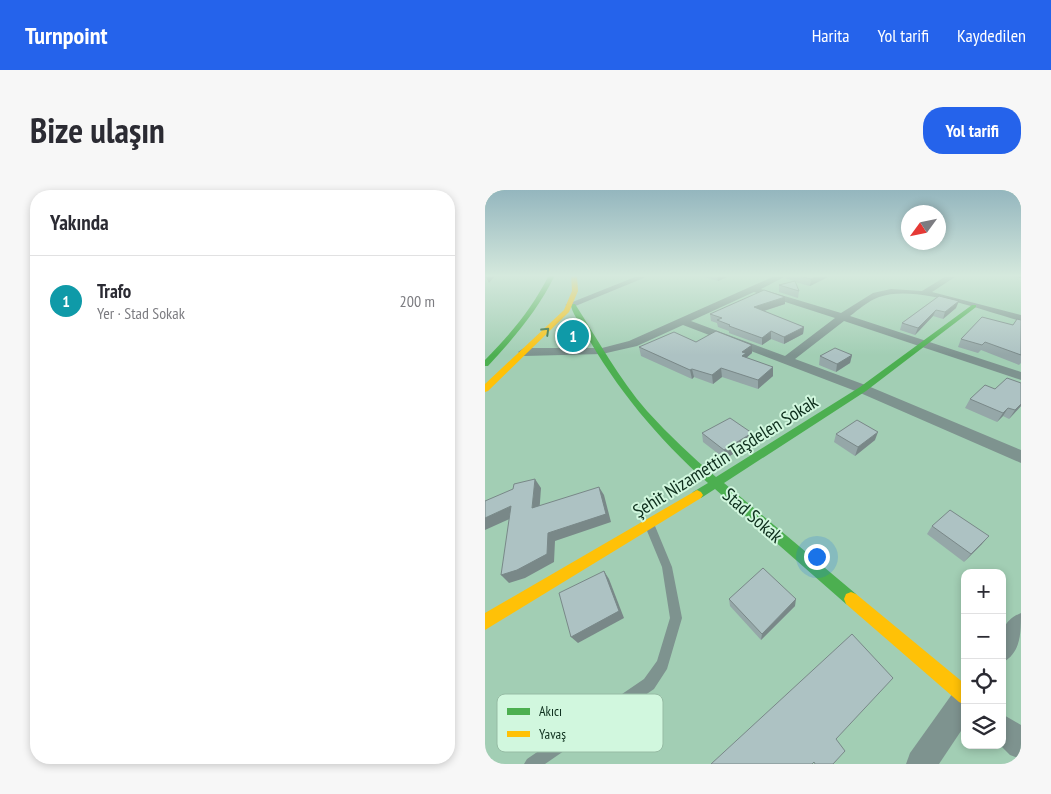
<!DOCTYPE html>
<html lang="tr">
<meta charset="utf-8">
<style>
body{margin:0;font-family:"PT Sans Narrow",sans-serif;background:#f7f7f7;color:#2b2b33}
.controls{position:absolute;right:15px;bottom:15px;display:grid;overflow:hidden;border-radius:10px;box-shadow:0 2px 8px #0003}
.controls button{width:45px;height:45px;display:grid;place-items:center;padding:0;border:0;border-bottom:1px solid #e1e1e2;background:#fff;color:#2b2b33;font:25px sans-serif}
.compass{position:absolute;left:416px;top:15px;width:45px;height:45px;border-radius:50%;background:#fff;box-shadow:0 2px 8px #0003;rotate:237deg}
.you{position:absolute;left:331px;top:366px;width:18px;height:18px;margin:-12px;border:4px solid #fff;border-radius:50%;background:#1a73e8;box-shadow:0 0 0 8px #1a73e833}
.badge{display:grid;place-items:center;width:32px;height:32px;border-radius:50%;background:#2563eb;color:#fff;font-size:16px;font-weight:700}
.pin{position:absolute;translate:-50% -50%;border:2px solid #fff;box-shadow:0 1px 5px #0006}
.list{margin:0;padding:0;list-style:none}
h2{display:flex;justify-content:space-between;align-items:center;height:65px;margin:0;padding:0 20px;font-size:21px}
h2 small{font-size:16px;font-weight:400;color:#7c7c81}
.list li{display:grid;grid-template-columns:32px 1fr auto;gap:15px;align-items:center;box-sizing:border-box;height:90px;padding:0 20px;border-top:1px solid #e1e1e2}
.list b{display:block;font-size:19px;white-space:nowrap}
.list p{margin:0;font-size:16px;white-space:nowrap;color:#7c7c81}
.list em{font-size:16px;font-style:normal;color:#7c7c81}
.icon{flex:none;width:28px;height:28px;fill:none;stroke:currentColor;stroke-width:2;stroke-linecap:round;stroke-linejoin:round}
.map{position:relative;flex:none;width:536px;height:574px;overflow:hidden;border-radius:20px}
header{display:flex;align-items:center;gap:30px;box-sizing:border-box;height:70px;padding:0 25px;background:#2563eb;color:#fff}
header strong{font-size:24px}
nav{display:flex;gap:28px;margin-inline-start:auto;font-size:18px}
.intro{display:flex;align-items:center;justify-content:space-between;box-sizing:border-box;height:120px;padding:0 30px}
h1{margin:0;font-size:35px}
.button{padding:12px 22px;border-radius:20px;background:#2563eb;color:#fff;font-size:18px;font-weight:700}
main{display:flex;gap:30px;padding:0 30px}
aside{flex:1;background:#fff;border-radius:20px;box-shadow:0 2px 8px #0003}
.map>svg:first-child{display:block}
</style>
<header>
<strong>Turnpoint</strong>
<nav><a>Harita</a><a>Yol tarifi</a><a>Kaydedilen</a></nav>
</header>
<div class="intro"><h1>Bize ulaşın</h1><a class="button">Yol tarifi</a></div>
<main>
<aside>
<h2>Yakında<small></small></h2>
<ul class="list">
<li><span class="badge" style="background:#0f9aa8">1</span><div><b>Trafo</b><p>Yer · Stad Sokak</p></div><em>200 m</em></li>
</ul>
</aside>
<div class="map">
<svg width="536" height="574" viewBox="0 0 536 574">
<rect width="100%" height="100%" fill="#a2ceb4"/>
<g fill="none" stroke-linecap="round" stroke-linejoin="round">
<path fill="#7e938f" fill-rule="evenodd" d="M165 332 168 333 170 336 187 377 197 428 182 479 169 499 60 574H39L42 569 159 489 172 471 185 428 177 377 160 336 162 333Z"/>
<g fill="#7e938f" fill-rule="evenodd">
<path d="M155 85H166L88 117 80 115Z"/>
<path d="M292 85H303L276 99 356 123 388 103 406 99 437 101 463 85H473L447 102 536 125V131C498 121 432 94 394 107 383 111 373 120 365 126L536 182V190L359 131 310 169 383 196 536 260V273L373 202 198 135 152 156 117 164 39 166 33 162 39 158H117L144 151ZM269 102 350 128 300 166 206 131Z"/>
<path d="M528 85H536V88L529 87Z"/>
<path d="M536 423C536 443 536 463 517 473 517 451 512 433 536 423Z"/>
<path d="M480 496V535L454 574H421L425 563 470 500Z"/>
<path d="M517 524 536 535V569L525 565 515 555H517Z"/>
</g>
<g fill="#4caf50" fill-rule="evenodd">
<path d="M64 85H70C53 120 29 148 3 176H0V170C26 144 48 117 64 85Z"/>
<path d="M86 114H90C113 150 134 189 162 221 184 245 207 267 231 287L375 197 487 115H491V117L381 201 239 293 371 404 373 409 371 414 366 416 361 414 230 299 216 308H208L206 305 208 302 223 293C173 249 131 198 99 141 95 133 86 122 86 114Z"/>
</g>
<g fill="#ffc107" fill-rule="evenodd">
<path d="M86 85H92L93 101 84 122 3 201 0 202V194L79 120 87 101Z"/>
<path d="M212 300 216 302 218 305 216 308 0 440V423Z"/>
<path d="M366 402 371 404 480 494V515L474 512 361 414 359 409 361 404Z"/>
</g>
</g>
<g fill="#95a7a8">
<path d="M212 85H247L233 91Z"/>
<path d="M301 85H345V86L325 96 310 92 314 101 313 108 294 102V95L309 91 300 88Z"/>
<path d="M454 106 471 118 458 129 448 126 430 145 415 140 417 133Z"/>
<path d="M300 107V114L279 121 319 137 318 144 299 154 286 149 277 155 244 143V141L233 137 232 133 226 131 225 124Z"/>
<path d="M536 130V173L534 175 496 160 493 163 473 157 476 149 528 135Z"/>
<path d="M211 152 267 155V163L261 168 288 177V186L273 199 237 187 228 194 209 187 207 189 156 166 154 157Z"/>
<path d="M367 165 365 173 351 182 334 175 335 166Z"/>
<path d="M485 209 536 216 524 229 518 226 512 232 480 218Z"/>
<path d="M217 243 267 252 240 269 218 252Z"/>
<path d="M351 244 390 250 370 266 349 252Z"/>
<path d="M447 336 497 354 479 372 442 344Z"/>
<path d="M244 409 310 416 276 450 245 416Z"/>
</g>
<g fill="#798888">
<path d="M0 85H11L4 93Z"/>
<path d="M232 85H247L233 91Z"/>
<path d="M335 85H345V86L325 96 326 89Z"/>
<path d="M300 107V114L269 124V117Z"/>
<path d="M474 111 471 118 458 129 460 122Z"/>
<path d="M451 120 448 126 430 145 433 138Z"/>
<path d="M319 137 318 144 299 154V147Z"/>
<path d="M286 141V149L277 155V148Z"/>
<path d="M267 155V163L261 168 257 175V162Z"/>
<path d="M367 165 365 173 351 182 352 174Z"/>
<path d="M288 177V186L273 199V190Z"/>
<path d="M236 178 237 187 228 194 227 185Z"/>
<path d="M207 179 209 187 207 189 205 180Z"/>
<path d="M536 214V216L524 229 530 220Z"/>
<path d="M523 218 518 226 512 232 518 223Z"/>
<path d="M393 242 390 250 370 266 373 257Z"/>
<path d="M267 243V252L240 269 239 260Z"/>
<path d="M50 289 56 298 54 326 47 318Z"/>
<path d="M114 297 119 305 126 332 70 351 69 372 40 388 24 393 16 385Z"/>
<path d="M26 316 33 325 0 340V328Z"/>
<path d="M504 346 497 354 479 372 486 364Z"/>
<path d="M119 381 124 389 139 428 93 453 86 447Z"/>
<path d="M311 409 310 416 276 450 277 444Z"/>
</g>
<g fill="#adc2c3" stroke="#798888">
<path d="M311 85H335L326 89Z"/>
<path d="M310 91 314 101 294 95Z"/>
<path d="M279 100 300 107 269 117 319 137 299 147 286 141 277 148 244 136 245 135 232 130 237 128 225 124Z"/>
<path d="M454 106 474 111 460 122 451 120 433 138 417 133Z"/>
<path d="M497 127 528 135 532 129 536 130V165L500 152 497 155 476 149Z"/>
<path d="M231 141 267 155 257 162 261 163 257 166 288 177 273 190 236 178 227 185 207 179 205 180 154 157 189 142 211 152Z"/>
<path d="M350 158 367 165 352 174 335 166Z"/>
<path d="M522 188 536 193V214L530 220 523 218 518 223 485 209 500 195 510 199Z"/>
<path d="M245 228 267 243 239 260 217 243Z"/>
<path d="M372 230 393 242 373 257 351 244Z"/>
<path d="M50 289 47 318 114 297 121 324 63 343 62 364 32 380 16 385 26 316 0 328V311L28 299 29 294Z"/>
<path d="M465 320 504 346 486 364 447 336Z"/>
<path d="M278 378 311 409 277 444 244 409Z"/>
<path d="M119 381 134 421 86 447 74 403Z"/>
<path d="M367 444 408 488 351 549 360 561 348 574H330L329 572 327 574H226Z"/>
</g>
<defs><path id="oneway-chevron" d="M-2-3.5L2.5 0L-2 3.5" fill="none" stroke-width="1.6" stroke-linecap="round" stroke-linejoin="round" transform="scale(1.25)"/></defs>
<use stroke="#266231" href="#oneway-chevron" transform="translate(61 141) rotate(-44)"/>
<linearGradient id="sky" x2="0" y2="1"><stop stop-color="#94b6be"/><stop offset="0.52" stop-color="#d5e9dd"/><stop offset="1" stop-color="#d5e9dd" stop-opacity="0"/></linearGradient>
<rect width="536" height="165" fill="url(#sky)"/>
<g text-anchor="middle" stroke-width="4" stroke-linejoin="round" paint-order="stroke">
<g font-size="19" fill="#0d2e1c" stroke="#d1f7de">
<text transform="translate(240 266) rotate(-32)" y="7">Şehit Nizamettin Taşdelen Sokak</text>
<text transform="translate(268 325) rotate(41)" y="7">Stad Sokak</text>
</g>
</g>
<rect x="12" y="504" width="166" height="58" rx="8" fill="#d1f7de" stroke="#96bba4" stroke-width="1"/>
<rect x="22" y="518" width="23" height="7" fill="#4caf50"/>
<rect x="22" y="541" width="23" height="6" fill="#ffc107"/>
<g font-size="14" fill="#0d2e1c">
<text x="54" y="526">Akıcı</text>
<text x="54" y="549">Yavaş</text>
</g>
</svg>
<div class="controls">
<button>+</button>
<button>−</button>
<button><svg class="icon" aria-label="locate" viewBox="0 0 24 24"><circle cx="12" cy="12" r="6"/><path d="M12 2v4M12 18v4M2 12h4M18 12h4"/></svg></button>
<button><svg class="icon" aria-label="layers" viewBox="0 0 24 24"><path d="M12 4l9 5-9 5-9-5zM3 14l9 5 9-5"/></svg></button>
</div>
<svg class="compass" viewBox="-18 -18 36 36"><path d="M0-13l5 13h-10z" fill="#e53935"/><path d="M0 13l5-13h-10z" fill="#7c7c81"/></svg>
<div class="you"></div>
<div class="pin badge" style="left:88px;top:146px;background:#0f9aa8">1</div>
</div>
</main>
